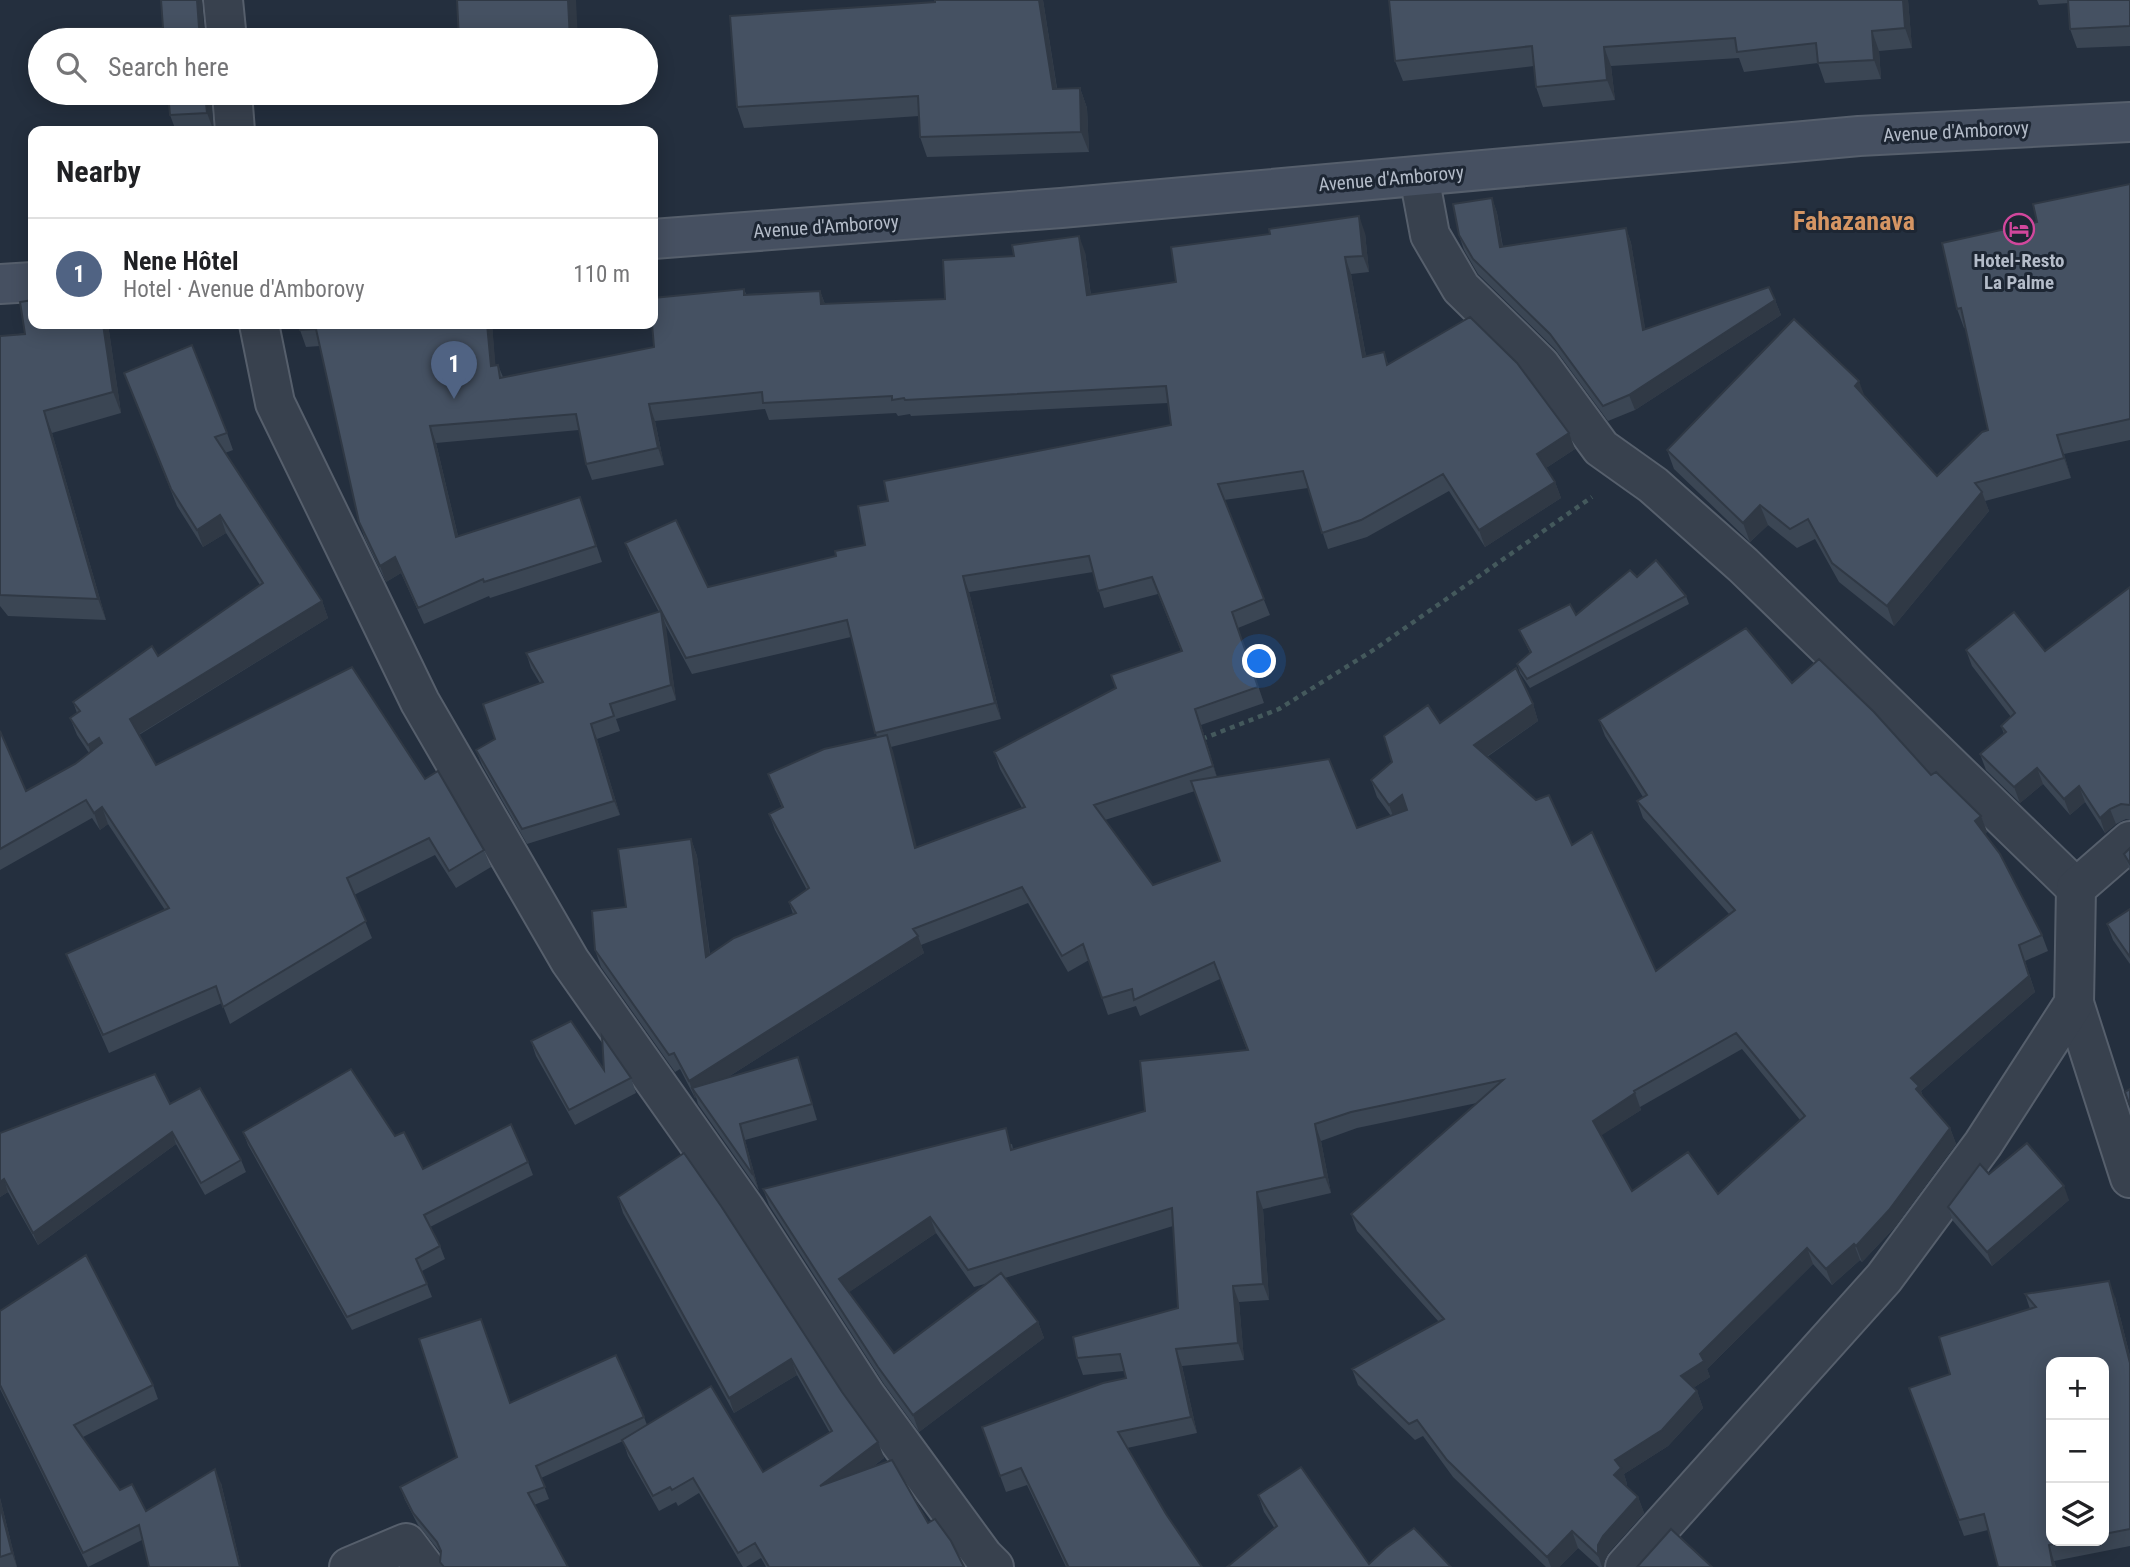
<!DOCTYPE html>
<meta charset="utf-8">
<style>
body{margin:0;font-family:"Roboto Condensed",sans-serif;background:#f2f2f2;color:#202124}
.controls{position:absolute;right:21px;bottom:21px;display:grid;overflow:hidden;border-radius:14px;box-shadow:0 4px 18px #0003}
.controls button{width:63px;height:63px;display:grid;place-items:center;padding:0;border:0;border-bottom:2px solid #e0e0e0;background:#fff;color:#202124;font:35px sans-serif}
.you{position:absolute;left:1260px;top:662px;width:24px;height:24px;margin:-18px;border:5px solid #fff;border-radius:50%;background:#1a73e8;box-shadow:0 0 0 10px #1a73e833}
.badge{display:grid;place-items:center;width:46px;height:46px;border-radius:50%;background:#506383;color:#fff;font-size:23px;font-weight:700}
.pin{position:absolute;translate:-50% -58px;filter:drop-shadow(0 2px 4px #0008)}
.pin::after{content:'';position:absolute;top:37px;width:24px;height:21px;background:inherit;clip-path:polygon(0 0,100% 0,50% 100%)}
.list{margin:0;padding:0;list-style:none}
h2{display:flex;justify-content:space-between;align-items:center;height:91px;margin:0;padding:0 28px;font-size:30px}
h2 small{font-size:23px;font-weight:400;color:#757577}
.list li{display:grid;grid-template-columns:46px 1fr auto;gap:21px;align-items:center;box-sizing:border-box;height:112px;padding:0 28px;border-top:2px solid #e0e0e0}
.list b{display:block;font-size:26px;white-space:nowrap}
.list p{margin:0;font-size:23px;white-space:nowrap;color:#757577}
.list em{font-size:23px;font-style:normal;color:#757577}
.icon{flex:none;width:38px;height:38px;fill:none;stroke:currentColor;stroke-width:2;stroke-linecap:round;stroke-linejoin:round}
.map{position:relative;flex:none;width:2130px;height:1567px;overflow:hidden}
.search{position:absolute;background:#fff;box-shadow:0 4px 18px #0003;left:28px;top:28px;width:630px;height:77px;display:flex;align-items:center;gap:18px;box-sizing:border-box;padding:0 24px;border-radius:38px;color:#757577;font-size:26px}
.panel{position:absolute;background:#fff;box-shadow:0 4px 18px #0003;left:28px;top:126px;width:630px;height:203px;border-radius:14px}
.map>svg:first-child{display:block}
</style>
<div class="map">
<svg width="2130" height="1567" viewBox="0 0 2130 1567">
<rect width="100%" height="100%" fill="#242f3e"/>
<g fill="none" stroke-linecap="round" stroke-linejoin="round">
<g stroke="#565f6c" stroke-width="42">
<g id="street">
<path d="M223 0 227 40"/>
<path d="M232 93 235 131"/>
<path d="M1419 176 1430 235 1461 288 1540 365 1601 448 1653 485 1743 565 2076 888"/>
<path d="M259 324 275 403 346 549 420 702 570 961 745 1209 866 1396 983 1556 994 1567"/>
<path d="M2074 1003 2130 1178"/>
<path d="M349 1567 406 1543 424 1567"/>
<path d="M1625 1567 1884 1278 1983 1144 2074 1003 2076 888 2130 841"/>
</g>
</g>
<g stroke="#565f6c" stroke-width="42">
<g id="secondary">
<path d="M653 239 1061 208 1859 136 2130 122"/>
<path d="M0 284 33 282"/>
</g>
</g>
<path stroke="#44595c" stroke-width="4.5" stroke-dasharray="5 5" stroke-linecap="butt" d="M1202 739 1279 709 1375 649 1592 497"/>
<use href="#street" stroke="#38414e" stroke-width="38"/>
<use href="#secondary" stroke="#465061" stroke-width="38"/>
</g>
<g fill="#3b4654" fill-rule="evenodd">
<path d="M935 0H1043L1057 88H1080L1087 108 1089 152 927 157 920 137 919 116 744 128 737 107 935 2Z"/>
<path d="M1908 0 1912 48 1879 51 1881 79 1825 83 1818 63 1744 72 1739 58 1611 66 1615 100 1543 107 1536 87 1534 66 1403 81 1395 61Z"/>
<path d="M2037 0H2130V46L2077 48 2070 29 2069 3 2039 5Z"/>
<path d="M119 93H211L213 129 176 131 170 115 168 94Z"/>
<path d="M466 93H581V99L470 104Z"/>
<path d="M2130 184V440L2064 454 2071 478 1985 501 1989 511 1894 626 1839 582 1815 539 1797 548 1768 525 1750 542 1674 469 1667 450 1865 396 1937 476 1988 430 1966 328H1964L1957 309 2037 222Z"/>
<path d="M1492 198 1497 213 1503 247 1626 228 1631 243 1645 329 1775 300 1781 315 1635 410 1608 421 1555 349 1478 274 1464 250 1459 235Z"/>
<path d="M1365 233 1369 272 1351 274 1366 356 1384 352 1388 364 1575 449 1546 468 1555 482 1561 498 1485 547 1449 491 1367 537 1328 549 1308 488 1224 500 1270 615 1238 628 1264 703 1201 725 1217 777 1357 828 1391 816 1377 797 1371 780 1440 723 1533 704 1538 721 1487 757 1572 845 1656 971 1729 914 1643 818 1637 801 1643 797 1605 736 1599 720 1792 683 1931 775 1981 816 1987 832 1985 834 2042 935 2048 951 2025 961 2035 992 1921 1091 1924 1099 1950 1128 1956 1144 1895 1227 1862 1262 1860 1260 1832 1285 1813 1264 1707 1369 1710 1377 1693 1388 1697 1391 1703 1408 1668 1446 1624 1474 1627 1484 1626 1486 1638 1497 1644 1513 1609 1552 1604 1562V1567H1599L1578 1548 1559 1567H1546L1453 1477 1423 1436 1415 1440 1358 1385 1352 1369 1439 1322 1357 1231 1351 1214 1477 1103 1357 1128 1321 1141 1331 1193 1263 1209 1269 1300 1239 1302 1244 1360 1182 1366 1197 1433 1127 1448 1166 1514 1066 1567 1027 1485 1006 1492 982 1427 1126 1378 1124 1371 1083 1375 1077 1358 1178 1308 1173 1226 1005 1278 1038 1322 1044 1338 919 1432 884 1384 769 1205 763 1189 1012 1144 1013 1149 1145 1111 1247 1050 1220 979 1140 1016 1136 1006 1108 1015 1089 960 1068 972 1028 903 921 945 924 953 725 1079 798 1057 803 1073 817 1120 745 1140 759 1191 698 1104 696 1097 695 1098 680 1069 675 1072 601 967 595 950 626 907 691 839 697 856 710 954 793 914 789 902 807 890 775 830 769 814 782 808 768 774 877 737 851 637 692 674 665 624 676 700 616 719 620 731 597 739 620 815 527 844 482 765 476 750 495 739 540 683 531 668 526 653 659 612 631 559 625 543 708 587 836 556 865 545 888 501 1171 425 1168 403 911 416 910 414 898 416 896 413 769 420 765 409 655 421 664 465 592 480 586 464 579 430 436 443 458 536 586 514 602 562 490 598 489 596 424 624 401 573 386 582 365 539 359 522 320 346 306 347 300 330 299 324H492L495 365H498L503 377 654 347 744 289 746 294 820 291 825 304 945 299 1085 252 1091 295 1176 282ZM1093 572 1104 608 1158 594 1181 651 1116 688 994 752 1000 769 1022 808 916 847 891 747 1001 719 969 592ZM1195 791 1220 861 1153 885 1105 820ZM1742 1049 1800 1120 1718 1194 1632 1191 1601 1135 1641 1110 1640 1107ZM936 1233 974 1287 988 1283 894 1353 849 1292Z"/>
<path d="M108 324 121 413 52 433 106 620 8 616 0 606V336Z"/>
<path d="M124 373 227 433 233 450 225 453 322 601 328 618 139 735 156 765 425 779 484 850 491 867 456 888 435 855 354 895 372 938 230 1024 222 1003 109 1053 73 971 66 954 165 910 108 824 100 830 92 818 0 870V731L26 791 75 764 89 753 77 735 70 718 77 713 73 702 158 656 260 585 226 533 203 547 177 506Z"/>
<path d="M1637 577 1686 596 1689 604 1530 688 1520 673 1517 664 1530 653 1519 630 1576 615Z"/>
<path d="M2130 587V820L2126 819 2116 824 2105 833 2085 802 2070 815 2043 784 2020 803 1986 770 1980 754 2004 734 2001 726 2011 717 1972 666 1966 650 2045 651Z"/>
<path d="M2130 848V871L2124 854Z"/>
<path d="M2130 909V964L2113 940 2107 924Z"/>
<path d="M531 1041 604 1070 631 1078 636 1093 575 1125 536 1056Z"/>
<path d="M170 1104 241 1160 246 1172 205 1195 176 1144 38 1245 8 1192 0 1197V1133Z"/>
<path d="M243 1132 395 1136 423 1169 528 1162 533 1175 430 1227 440 1246 445 1259 422 1271 432 1297 352 1330 248 1145Z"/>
<path d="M1989 1174 2069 1200 1992 1266 1953 1221 1948 1207Z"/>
<path d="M618 1197 842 1392 878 1442 884 1458 871 1468 928 1523 964 1567H766L761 1558 746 1567H743L699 1493 678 1506 676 1502 659 1511 628 1456 623 1441 541 1478 549 1499 534 1505 568 1567H442L440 1562 441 1553 418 1525 405 1500 400 1487 457 1457 510 1403 644 1417 647 1425 763 1472 830 1433 797 1375 734 1413 623 1213Z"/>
<path d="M2025 1294 2115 1297 2130 1356V1546L2054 1561 2056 1567H1998L1988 1530 1964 1536 1909 1388 1950 1374 2030 1309ZM2104 1362V1541H2051Z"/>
<path d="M0 1311 153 1385 158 1399 83 1437 120 1490 146 1511 221 1483 241 1567H149L142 1540 88 1567 0 1389Z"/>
<path d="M1258 1495 1369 1564 1227 1567 1275 1529 1264 1512Z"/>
<path d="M0 1498 17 1567H0Z"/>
</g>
<g fill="#303945">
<path d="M197 0H202L205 40 199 27Z"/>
<path d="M568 0H576L578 40H570Z"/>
<path d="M1039 0H1043L1060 109 1053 89Z"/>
<path d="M1903 0H1908L1912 48 1905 28Z"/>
<path d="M1872 31 1879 51 1881 79 1874 60Z"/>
<path d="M1604 47 1611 66 1615 100 1607 80Z"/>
<path d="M1080 88 1087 108 1089 152 1081 132Z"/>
<path d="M205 93H211L213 129 207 113Z"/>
<path d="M1492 198 1497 213 1505 263 1500 247Z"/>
<path d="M1359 216 1365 233 1369 272 1363 256Z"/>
<path d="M1626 228 1631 243 1648 345 1643 330Z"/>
<path d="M1079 236 1085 252 1093 312 1087 295Z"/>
<path d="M1345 257 1351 274 1369 373 1363 357Z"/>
<path d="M820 291 826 307 821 304Z"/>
<path d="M1775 300 1781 315 1635 410 1629 395Z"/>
<path d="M103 324H108L121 413 113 392Z"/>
<path d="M487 324H492L497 382 491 366Z"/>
<path d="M1859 381 1866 400 1855 386Z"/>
<path d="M649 404 655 421 664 465 658 448Z"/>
<path d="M44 411 52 433 106 620 98 599Z"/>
<path d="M430 426 436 443 462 553 456 537Z"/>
<path d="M1569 433 1575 449 1543 470 1537 454Z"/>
<path d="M2057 435 2064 454 2071 478 2064 458Z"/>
<path d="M1555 482 1561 498 1485 547 1479 530Z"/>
<path d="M1982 492 1989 511 1894 626 1887 606Z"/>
<path d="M1760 505 1768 525 1750 542 1743 523Z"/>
<path d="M220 515 226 533 203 547 197 530Z"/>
<path d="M395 557 401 573 386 582 380 566Z"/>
<path d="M963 576 969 592 1001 719 995 703Z"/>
<path d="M322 601 328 618 136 736 130 719Z"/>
<path d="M661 611 666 626 676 700 671 685Z"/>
<path d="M1533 704 1538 721 1480 761 1474 745Z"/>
<path d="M1195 709 1201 725 1219 783 1213 766Z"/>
<path d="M591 724 597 739 620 815 614 801Z"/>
<path d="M887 735 893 751 921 864 915 848Z"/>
<path d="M99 738 105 756 94 762 88 745Z"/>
<path d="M2037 768 2043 784 2020 803 2014 787Z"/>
<path d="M2079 786 2085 802 2070 815 2064 799Z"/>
<path d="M1402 795 1408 812 1395 821 1389 805Z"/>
<path d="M102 807 108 824 100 830 94 813Z"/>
<path d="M2110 809 2116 824 2105 833 2100 818Z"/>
<path d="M1981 816 1987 832 1981 838 1975 821Z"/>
<path d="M691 839 697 856 712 973 706 957Z"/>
<path d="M918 936 924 953 698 1096 692 1088 696 1097 695 1098 689 1081Z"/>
<path d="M2019 945 2035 992 1921 1091 1925 1102 1922 1106 1911 1078Z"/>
<path d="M1635 1093 1641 1110 1599 1137 1593 1121Z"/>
<path d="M740 1124 745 1140 759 1191 753 1175Z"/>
<path d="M1315 1124 1321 1141 1331 1193 1325 1177Z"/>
<path d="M1950 1128 1956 1144 1895 1227 1862 1262 1856 1246Z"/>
<path d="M172 1132 176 1144 38 1245 33 1233Z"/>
<path d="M4 1179 8 1192 0 1197V1182Z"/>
<path d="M2064 1186 2069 1200 1992 1266 1987 1252Z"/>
<path d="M1257 1192 1263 1209 1269 1300 1263 1284Z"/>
<path d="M930 1217 936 1233 845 1295 839 1279Z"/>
<path d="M1854 1244 1860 1260 1832 1285 1826 1269Z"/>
<path d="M1807 1248 1813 1264 1707 1369 1710 1377 1687 1392 1681 1376 1700 1354Z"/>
<path d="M2109 1281 2115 1297 2130 1356V1363Z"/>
<path d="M1233 1286 1239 1302 1244 1360 1238 1343Z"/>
<path d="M1038 1322 1044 1338 919 1432 913 1415Z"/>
<path d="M1176 1349 1182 1366 1197 1433 1191 1417Z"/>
<path d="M791 1359 797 1375 734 1413 729 1398Z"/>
<path d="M1697 1391 1703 1408 1668 1446 1624 1474 1627 1484 1620 1491 1614 1475 1615 1460Z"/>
<path d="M878 1442 884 1458 826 1501 820 1486Z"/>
<path d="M215 1469 221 1483 241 1567H240Z"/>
<path d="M1638 1497 1644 1513 1609 1552 1604 1562V1567H1602L1598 1555V1545L1603 1536Z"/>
<path d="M0 1498 17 1567 12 1553 0 1505Z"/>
<path d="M1572 1531 1578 1548 1559 1567H1551L1547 1557Z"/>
<path d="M2049 1545 2054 1561 2056 1567H2053Z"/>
</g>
<g fill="#455162" stroke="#303945" stroke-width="2" fill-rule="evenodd">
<path d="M161 0H197L199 27 203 36 208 40H63V28H163Z"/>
<path d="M457 0H568L570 40H459Z"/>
<path d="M935 0H1039L1053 89 1080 88 1081 132 920 137 918 96 737 107 730 16 935 2Z"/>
<path d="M1389 0H1903L1905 28 1872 31 1874 60 1818 63 1816 43 1737 52 1735 38 1604 47 1607 80 1536 87 1532 46 1395 61Z"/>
<path d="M2068 0H2130V26L2070 29Z"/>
<path d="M168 93H205L207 113 170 115Z"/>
<path d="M2130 184V419L2057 435 2064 458 1975 483 1982 492 1887 606 1832 563 1808 519 1790 529 1760 505 1743 523 1667 450 1794 319 1859 381 1855 386 1937 476 1982 432 1988 430 1961 308 1957 309 1942 243 2037 222 2033 204Z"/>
<path d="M1492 198 1500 247 1626 228 1643 330 1769 287 1775 300 1629 395 1603 406 1550 334 1473 259 1459 235 1453 204Z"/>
<path d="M1359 216 1363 256 1345 257 1363 357 1384 352 1387 365 1470 317 1517 363 1569 433 1537 454 1555 482 1479 530 1443 474 1361 520 1322 533 1303 471 1218 484 1264 599 1232 612 1258 687 1195 709 1213 766 1094 805 1153 885 1220 861 1191 781 1329 759 1357 828 1407 810 1402 795 1389 805 1371 780 1392 762 1384 736 1428 705 1440 723 1516 668 1533 704 1474 745 1536 800 1549 795 1572 845 1592 832 1656 971 1735 910 1637 801 1647 795 1599 720 1746 628 1792 683 1819 659 1874 712 1931 775 1936 772 1981 816 1975 821 2000 854 2042 935 2019 945 2029 976 1911 1078 1919 1086 1916 1089 1950 1128 1889 1210 1856 1246 1854 1244 1826 1269 1807 1248 1700 1354 1704 1361 1681 1376 1697 1391 1662 1430 1615 1460 1621 1468 1614 1475 1638 1497 1603 1536 1598 1545V1555L1572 1531 1547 1557 1447 1460 1417 1420 1409 1424 1352 1369 1444 1319 1351 1214 1503 1080 1351 1112 1315 1124 1325 1177 1257 1192 1263 1284 1233 1286 1238 1343 1176 1349 1191 1417 1118 1432 1166 1514 1202 1567H1067L1068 1566 1021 1468 1000 1476 982 1427 1103 1383 1126 1378 1120 1354 1077 1358 1073 1337 1178 1308 1172 1208 968 1270 930 1217 839 1279 894 1353 1001 1273 1038 1322 913 1415 878 1367 763 1189 1006 1128 1011 1150 1145 1111 1140 1061 1248 1050 1214 962 1134 1000 1132 989 1102 998 1083 944 1062 956 1022 887 913 929 918 936 689 1081 674 1053 669 1055 595 950 592 911 626 907 618 849 691 839 706 957 734 938 796 913 789 902 809 888 769 814 783 807 768 774 824 749 887 735 915 848 1025 807 994 752 1116 688 1111 675 1182 651 1152 577 1098 591 1089 556 963 576 995 703 875 733 847 620 686 658 625 543 676 520 708 587 836 556 835 551 865 545 858 506 888 501 884 481 1171 425 1166 386 905 400 904 398 892 400V396L763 403 762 392 649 404 658 448 586 464 576 414 430 426 456 537 580 497 596 546 484 582 483 579 418 608 395 557 380 566 359 522 316 329 300 330 299 324H487L491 366 498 365 500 378 654 347 652 324 653 298 744 289V295L820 291 821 304 945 299 943 260 1014 256 1012 245 1079 236 1087 295 1176 282 1171 247 1270 234 1269 229ZM1736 1033 1805 1116 1718 1194 1688 1152 1632 1191 1593 1121 1635 1093 1634 1091Z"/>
<path d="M33 300V324H103L113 392 44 411 98 599 0 595V336L25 334 20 302Z"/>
<path d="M192 345 227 433 215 437 322 601 130 719 156 765 352 667 425 779 438 771 484 850 449 871 429 838 347 878 366 921 223 1007 216 986 103 1035 66 954 169 908 102 807 94 813 86 800 0 849V731L26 791 75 764 102 743 99 738 88 745 70 718 80 711 73 702 152 646 158 656 263 583 220 515 197 530 171 489 124 373Z"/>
<path d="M1656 560 1686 596 1527 679 1517 664 1531 652 1519 630 1570 604 1576 615 1630 570 1637 577Z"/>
<path d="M2130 587V805L2121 804 2110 809 2100 818 2079 786 2064 799 2037 768 2014 787 1980 754 2006 732 2001 726 2015 713 1966 650 2014 612 2045 651Z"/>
<path d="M661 611 671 685 610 704 614 716 591 724 614 801 522 829 476 750 495 739 483 704 543 682 526 653Z"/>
<path d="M2130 848V864L2124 854Z"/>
<path d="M2130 909V957L2107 924Z"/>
<path d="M571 1021 604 1070 602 1036 631 1078 569 1110 531 1041Z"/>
<path d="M798 1057 812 1104 740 1124 753 1175 692 1088Z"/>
<path d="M351 1069 395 1136 404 1132 423 1169 511 1124 528 1162 424 1215 440 1246 416 1259 427 1284 347 1317 243 1132Z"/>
<path d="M155 1074 170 1104 200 1088 241 1160 201 1183 172 1132 33 1233 4 1179 0 1182V1133Z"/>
<path d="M2130 1089V1106L2125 1092Z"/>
<path d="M2027 1143 2064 1186 1987 1252 1948 1207 1980 1164 1989 1174Z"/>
<path d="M684 1153 721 1206 842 1392 878 1442 820 1486 892 1460 928 1523 935 1519 951 1541 964 1567H769L755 1543 738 1553 693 1478 672 1490 670 1487 653 1496 622 1440 711 1386 763 1472 832 1431 791 1359 729 1398 618 1197Z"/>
<path d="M86 1255 153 1385 74 1425 120 1490 132 1484 146 1511 215 1469 240 1567H149L139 1525 83 1553 0 1385V1311Z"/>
<path d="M2109 1281 2130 1363V1529L2104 1534V1362H2051V1541H2070L2049 1545 2053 1567H1998L1984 1514 1959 1520 1909 1388 1950 1374 1939 1337 2036 1307 2025 1294Z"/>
<path d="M481 1319 510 1403 616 1355 644 1417 536 1466 545 1487 528 1493 568 1567H444L440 1562 441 1551 437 1542 413 1513 400 1487 457 1457 419 1339Z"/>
<path d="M1301 1467 1369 1564 1386 1548 1414 1528 1451 1567H1227L1277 1526 1258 1495Z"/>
<path d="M0 1505 12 1553 0 1557Z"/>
<path d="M1671 1529 1712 1567H1637Z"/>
</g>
<defs>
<g id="hotel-ring" transform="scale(1.575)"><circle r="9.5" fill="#1d2633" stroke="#d1479c" stroke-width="1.5"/><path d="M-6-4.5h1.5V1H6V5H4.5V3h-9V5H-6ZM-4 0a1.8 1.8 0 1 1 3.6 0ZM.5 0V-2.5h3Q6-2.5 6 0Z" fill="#d1479c"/></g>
</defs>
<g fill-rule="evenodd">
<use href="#hotel-ring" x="2019" y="229"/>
</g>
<g text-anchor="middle" stroke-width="6" stroke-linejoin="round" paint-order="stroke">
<g font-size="19" fill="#b4bcc9" stroke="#1d2633">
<text transform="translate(1956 131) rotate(-3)" y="7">Avenue d'Amborovy</text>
<text transform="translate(1391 178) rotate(-5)" y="7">Avenue d'Amborovy</text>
<text transform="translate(826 226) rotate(-4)" y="7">Avenue d'Amborovy</text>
</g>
<g font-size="19" font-weight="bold" fill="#b4bcc9" stroke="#1d2633">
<text x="2019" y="267">Hotel-Resto<tspan x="2019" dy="22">La Palme</tspan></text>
</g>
<g font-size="26" font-weight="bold" fill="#d59563" stroke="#1d2633">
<text x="1854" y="230">Fahazanava</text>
</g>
</g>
</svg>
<div class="controls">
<button>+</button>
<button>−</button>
<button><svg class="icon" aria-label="layers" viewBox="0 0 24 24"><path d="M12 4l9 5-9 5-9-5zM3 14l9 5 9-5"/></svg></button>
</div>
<div class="you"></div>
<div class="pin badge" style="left:454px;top:399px">1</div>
<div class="search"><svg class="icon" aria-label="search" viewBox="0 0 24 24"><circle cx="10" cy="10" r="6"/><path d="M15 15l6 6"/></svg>Search here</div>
<section class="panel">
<h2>Nearby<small></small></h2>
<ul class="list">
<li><span class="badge">1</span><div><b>Nene Hôtel</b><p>Hotel · Avenue d'Amborovy</p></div><em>110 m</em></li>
</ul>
</section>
</div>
